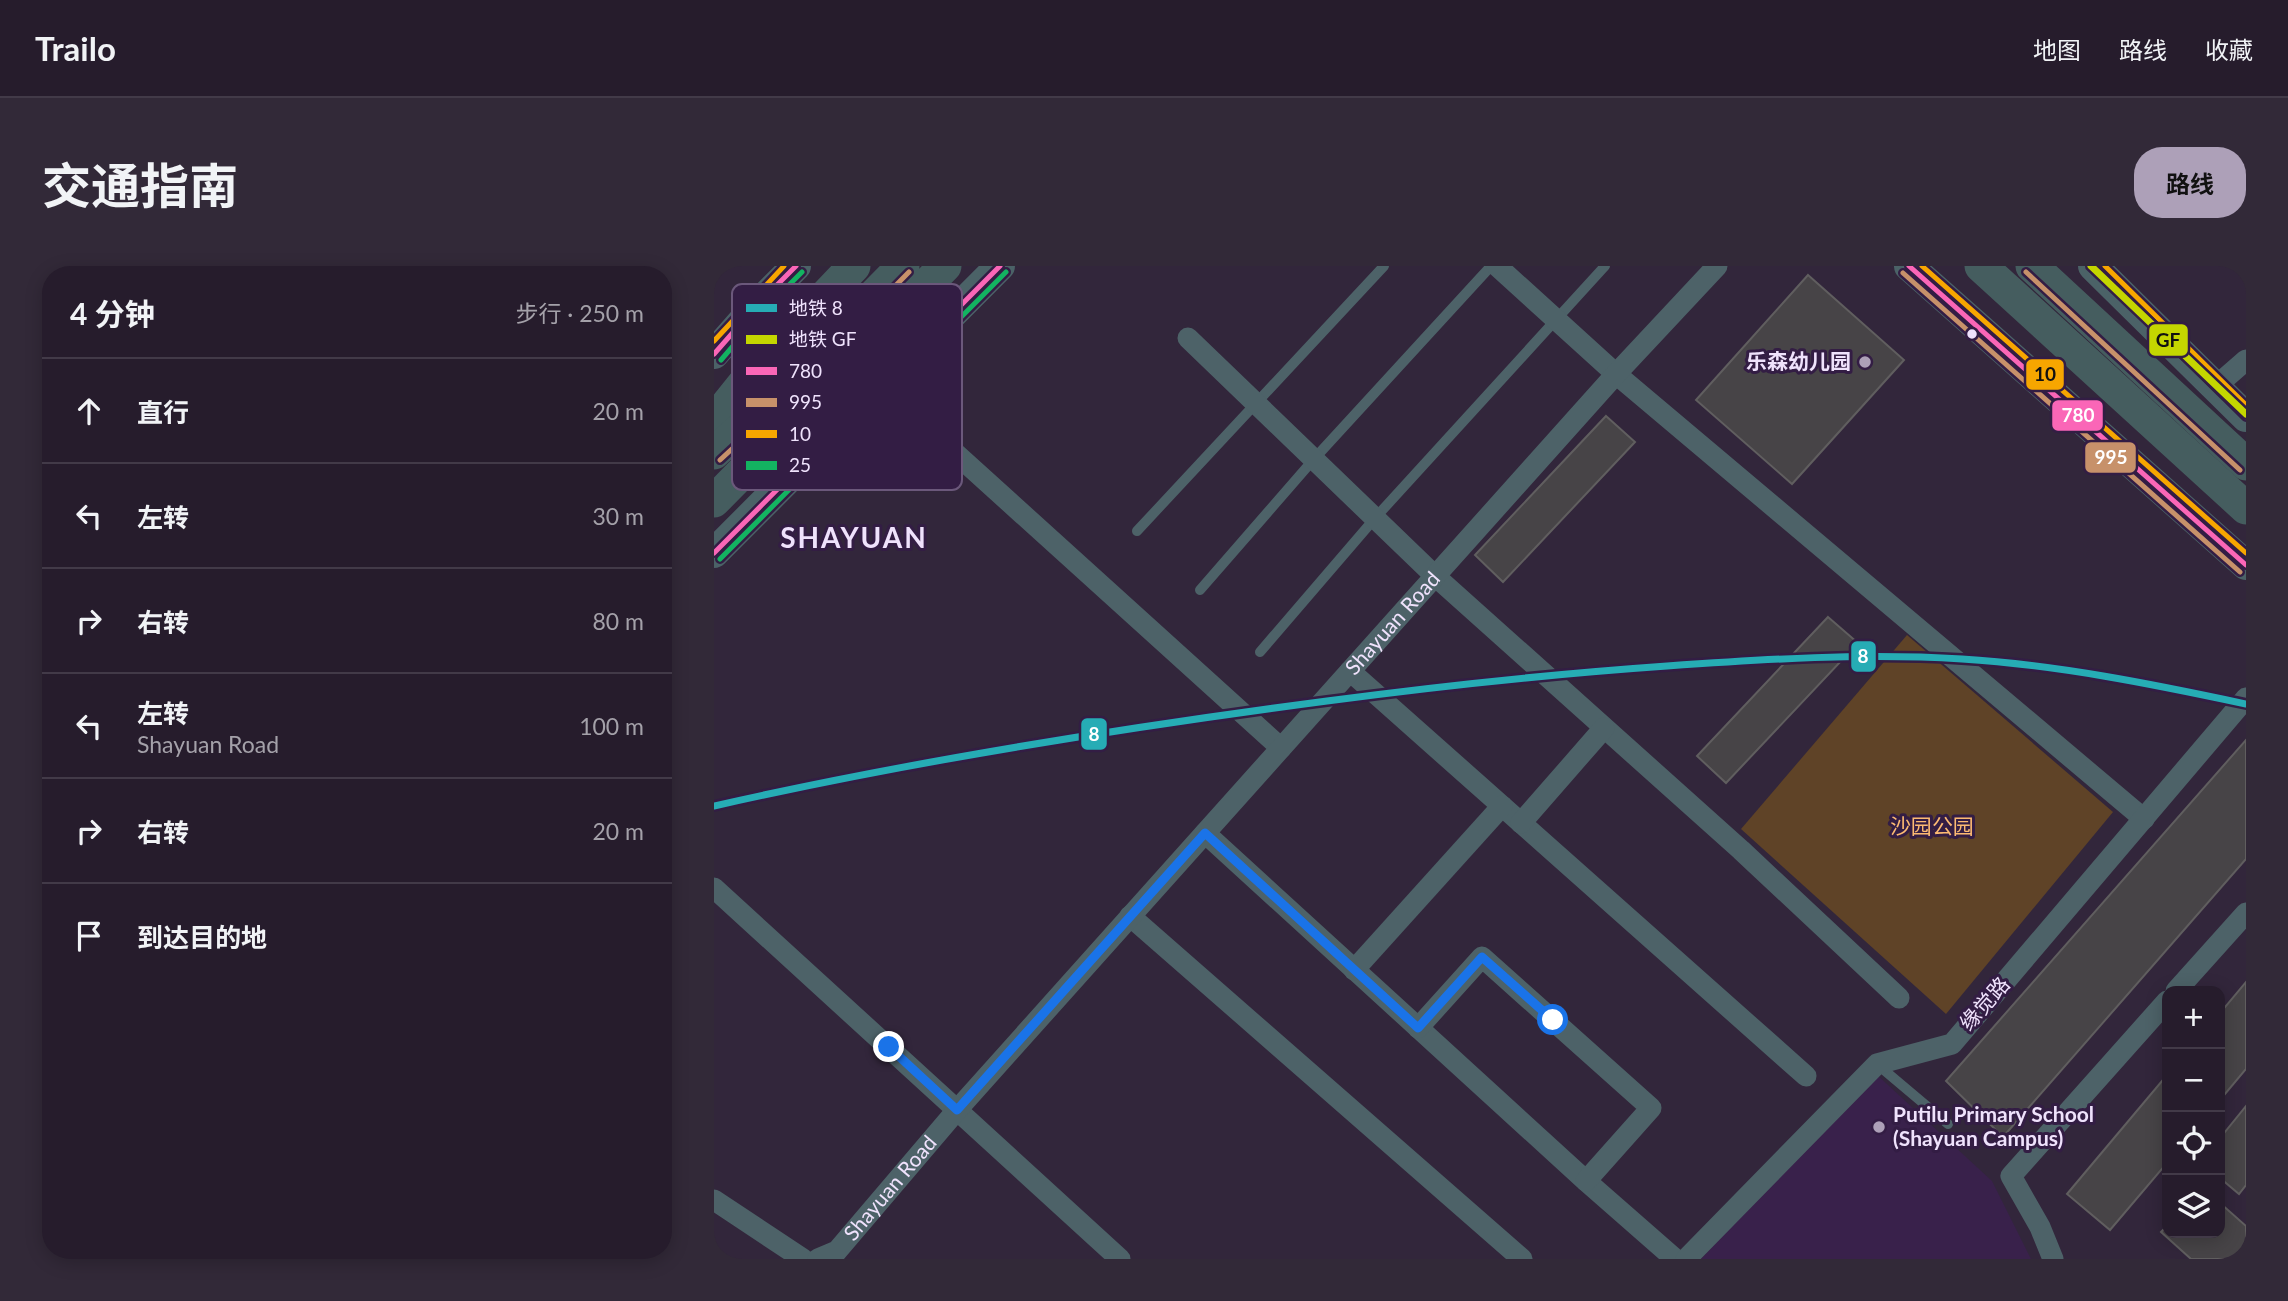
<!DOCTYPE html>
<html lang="zh">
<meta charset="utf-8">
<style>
body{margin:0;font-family:Lato,"Noto Sans SC",sans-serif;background:#322938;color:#f1f3f6}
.controls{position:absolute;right:21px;bottom:21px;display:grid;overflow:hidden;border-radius:14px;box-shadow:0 4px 18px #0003}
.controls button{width:63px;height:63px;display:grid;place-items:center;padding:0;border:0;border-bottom:2px solid #423a48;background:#261c2c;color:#f1f3f6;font:35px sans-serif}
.stop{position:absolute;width:21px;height:21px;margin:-16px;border:5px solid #1a73e8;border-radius:50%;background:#fff}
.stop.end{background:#1a73e8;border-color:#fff;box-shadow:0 2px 7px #0008}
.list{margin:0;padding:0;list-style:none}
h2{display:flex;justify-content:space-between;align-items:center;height:91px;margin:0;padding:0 28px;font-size:30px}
h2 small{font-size:23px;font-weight:400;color:#a4a1a9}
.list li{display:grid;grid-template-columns:46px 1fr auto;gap:21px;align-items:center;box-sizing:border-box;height:105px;padding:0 28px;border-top:2px solid #423a48}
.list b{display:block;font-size:26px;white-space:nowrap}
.list p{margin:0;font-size:23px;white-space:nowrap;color:#a4a1a9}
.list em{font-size:23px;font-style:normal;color:#a4a1a9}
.icon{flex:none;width:38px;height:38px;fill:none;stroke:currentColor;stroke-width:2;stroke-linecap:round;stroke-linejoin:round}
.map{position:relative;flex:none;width:1532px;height:993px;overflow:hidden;border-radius:28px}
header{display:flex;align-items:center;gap:42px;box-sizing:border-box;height:98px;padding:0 35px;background:#261c2c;border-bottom:2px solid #423a48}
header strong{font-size:33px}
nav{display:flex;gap:38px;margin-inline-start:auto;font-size:24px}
.intro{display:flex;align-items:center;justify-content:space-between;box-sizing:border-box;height:168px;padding:0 42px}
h1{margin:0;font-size:49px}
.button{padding:18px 32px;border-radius:28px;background:#ada0b8;color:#111;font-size:24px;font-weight:700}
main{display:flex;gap:42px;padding:0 42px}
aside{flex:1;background:#261c2c;border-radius:28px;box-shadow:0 4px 18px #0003}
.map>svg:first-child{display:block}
</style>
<header>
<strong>Trailo</strong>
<nav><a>地图</a><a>路线</a><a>收藏</a></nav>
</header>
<div class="intro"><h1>交通指南</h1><a class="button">路线</a></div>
<main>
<aside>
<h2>4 分钟<small>步行 · 250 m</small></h2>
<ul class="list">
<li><svg class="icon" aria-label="ahead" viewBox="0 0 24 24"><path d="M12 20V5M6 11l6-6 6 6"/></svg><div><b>直行</b></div><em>20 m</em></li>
<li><svg class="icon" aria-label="left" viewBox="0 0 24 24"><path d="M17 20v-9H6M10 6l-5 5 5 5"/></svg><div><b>左转</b></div><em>30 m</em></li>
<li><svg class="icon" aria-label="right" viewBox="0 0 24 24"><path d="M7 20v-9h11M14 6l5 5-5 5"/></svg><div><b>右转</b></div><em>80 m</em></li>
<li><svg class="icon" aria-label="left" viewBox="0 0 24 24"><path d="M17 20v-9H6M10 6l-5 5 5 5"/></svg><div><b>左转</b><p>Shayuan Road</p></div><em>100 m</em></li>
<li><svg class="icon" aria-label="right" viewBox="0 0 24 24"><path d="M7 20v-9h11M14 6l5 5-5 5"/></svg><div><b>右转</b></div><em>20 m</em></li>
<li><svg class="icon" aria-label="arrive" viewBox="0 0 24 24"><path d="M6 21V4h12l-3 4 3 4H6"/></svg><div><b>到达目的地</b></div></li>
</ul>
</aside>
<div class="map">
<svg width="1532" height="993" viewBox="0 0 1532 993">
<rect width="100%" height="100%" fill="#32263b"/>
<path fill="#39214b" d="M1161 807 1278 915 1317 993H987Z"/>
<path fill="#5f4327" d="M1193 369 1399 546 1232 748 1027 563Z"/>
<g fill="#474447" stroke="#605e5f" stroke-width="2">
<path d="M1094 9 1190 94 1078 218 982 134Z"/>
<path d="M892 150 921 176 789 316 761 289Z"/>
<path d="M1114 351 1144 377 1012 517 983 490Z"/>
<path d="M1532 474V593L1289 871 1232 815Z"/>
<path d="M1532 716V803L1506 834V747Z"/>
<path d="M1453 809V897L1396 964 1353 928Z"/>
<path d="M1532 840V919L1525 928 1506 912V872Z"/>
<path d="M1506 937 1532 960V993H1477L1447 966 1453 960V967H1506Z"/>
</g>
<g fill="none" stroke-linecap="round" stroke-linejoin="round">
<g stroke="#4d6268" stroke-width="10">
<path d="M423 265 670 0"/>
<path d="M486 324 600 193 777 0"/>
<path d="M546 386 662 251 891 0"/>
<path d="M1164 799 1234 858"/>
</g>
<g stroke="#4d6268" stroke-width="21">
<path d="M783 0 902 108 1430 553"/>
<path d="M474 72 721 310 1027 584 1185 732"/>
<path d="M167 120 567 482"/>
<path d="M1501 121 1532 94"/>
<path d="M636 405 1092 810"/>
<path d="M807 557 890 462"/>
<path d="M491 567 872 915 961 993"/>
<path d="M0 622 406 993"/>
<path d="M416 650 808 993"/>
<path d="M640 704 788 540"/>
<path d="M1462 725 1532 647"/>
<path d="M704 762 768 691 937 842 872 915"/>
<path d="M0 934 89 993"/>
<path id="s1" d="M104 993 123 985 243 844 902 108 1003 0"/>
<path d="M972 993 1163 798 1238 778 1532 432"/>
<path d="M1339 993 1326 961 1297 910 1453 735"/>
</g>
<g stroke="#4b6267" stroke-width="30">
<path d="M1195 0 1532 299"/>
<path d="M1379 0 1532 151"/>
<path d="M0 88 44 38 82 0"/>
<path d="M0 287 286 0"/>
</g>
<g stroke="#455d5f" stroke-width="33">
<path d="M1267 0 1532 242"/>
<path d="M1318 0 1532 198"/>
<path d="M0 155 40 105 140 0"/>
<path d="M0 187 39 152 189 0"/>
<path d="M0 235 231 0"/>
</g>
<g stroke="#331d44" stroke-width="10">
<g id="bus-1">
<path d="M1195 0 1532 299"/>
<path d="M1379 0 1532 151"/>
<path d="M0 88 44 38 82 0"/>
<path d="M0 287 286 0"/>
</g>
</g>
<g stroke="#331d44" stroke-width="10">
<g id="bus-2">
<path d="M1312 6 1526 204"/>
<path d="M1189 7 1526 306"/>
<path d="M6 194 45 158 195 6"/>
</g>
</g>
<g stroke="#331d44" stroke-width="10">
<g id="bus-3">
<path d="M1208 0 1532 287"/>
<path d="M1391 0 1532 139"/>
<path d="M0 75 70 0"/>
</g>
</g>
<g stroke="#331d44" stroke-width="10">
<g id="bus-4">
<path d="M7 94 50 44 88 6"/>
<path d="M6 293 292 6"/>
</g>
</g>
<use href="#bus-1" stroke="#fa66b7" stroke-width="5"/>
<use href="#bus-2" stroke="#c7916a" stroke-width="5"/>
<use href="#bus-3" stroke="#f7a600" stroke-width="5"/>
<use href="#bus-4" stroke="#13b361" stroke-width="5"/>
<g stroke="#331d44" stroke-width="12">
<path id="metro-1" d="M0 540C203 494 407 462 613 435 726 420 839 408 953 400 1051 393 1150 387 1248 393 1344 399 1438 418 1532 438"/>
</g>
<g stroke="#331d44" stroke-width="12">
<path id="metro-2" d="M1377 0 1532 148"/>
</g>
<use href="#metro-1" stroke="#26acb5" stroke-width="7"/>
<use href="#metro-2" stroke="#c4d600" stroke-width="7"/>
</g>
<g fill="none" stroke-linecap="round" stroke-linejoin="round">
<path stroke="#1a73e8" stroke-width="9" d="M175 781 243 844 491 567 704 762 768 691 839 754"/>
</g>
<circle fill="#efe2fc" stroke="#331d44" stroke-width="2.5" cx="1258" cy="68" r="6"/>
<g fill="#ada0b8" stroke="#331d44" stroke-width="2.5">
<circle cx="1151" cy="96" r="7"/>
<circle cx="1165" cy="861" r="7"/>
</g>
<g text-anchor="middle" stroke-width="6" stroke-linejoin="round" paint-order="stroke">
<g font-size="21" font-weight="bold" fill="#efe2fc" stroke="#331d44" text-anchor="end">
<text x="1137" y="103">乐森幼儿园</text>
<text x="1179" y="856" text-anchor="start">Putilu Primary School<tspan x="1179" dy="24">(Shayuan Campus)</tspan></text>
</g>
<g font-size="21" fill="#efe2fc" stroke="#331d44">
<text dy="7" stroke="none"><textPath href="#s1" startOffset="859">Shayuan Road</textPath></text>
<text transform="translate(1271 738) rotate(-49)" y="7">缘觉路</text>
<text dy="7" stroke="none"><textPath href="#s1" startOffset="103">Shayuan Road</textPath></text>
</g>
<g font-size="21" fill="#fcba72" stroke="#331d44">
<text x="1218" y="568">沙园公园</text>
</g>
<g font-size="28" font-weight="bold" letter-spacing="2" fill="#efe2fc" stroke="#331d44">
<text x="140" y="282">SHAYUAN</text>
</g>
</g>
<rect x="18" y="18" width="230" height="206" rx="10" fill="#331d44" stroke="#6b587b" stroke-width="2"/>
<rect x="32" y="38" width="31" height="8" fill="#26acb5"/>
<rect x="32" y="69" width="31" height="9" fill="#c4d600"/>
<rect x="32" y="101" width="31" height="8" fill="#fa66b7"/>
<rect x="32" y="132" width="31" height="9" fill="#c7916a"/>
<rect x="32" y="164" width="31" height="8" fill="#f7a600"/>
<rect x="32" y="195" width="31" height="9" fill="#13b361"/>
<g font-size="19" fill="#efe2fc">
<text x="75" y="49">地铁 8</text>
<text x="75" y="80">地铁 GF</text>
<text x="75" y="112">780</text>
<text x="75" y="143">995</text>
<text x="75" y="175">10</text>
<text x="75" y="206">25</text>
</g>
<g stroke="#331d44" stroke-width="2.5">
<rect x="1434" y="57" width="41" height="34" rx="7" fill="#c4d600"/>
<rect x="1311" y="92" width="40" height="33" rx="7" fill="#f7a600"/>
<rect x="1337" y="133" width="53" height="33" rx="7" fill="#fa66b7"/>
<rect x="1370" y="175" width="53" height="33" rx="7" fill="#c7916a"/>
<rect x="1136" y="374" width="27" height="33" rx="7" fill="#26acb5"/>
<rect x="366" y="451" width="28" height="34" rx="7" fill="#26acb5"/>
</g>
<g font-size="19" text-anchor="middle" font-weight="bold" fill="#fff">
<text x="1364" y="156">780</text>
<text x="1397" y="198">995</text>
<text x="1149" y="397">8</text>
<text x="380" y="475">8</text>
</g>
<g font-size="19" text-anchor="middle" font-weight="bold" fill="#111">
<text x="1454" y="81">GF</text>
<text x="1331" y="115">10</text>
</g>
</svg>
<div class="controls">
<button>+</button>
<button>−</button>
<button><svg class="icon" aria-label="locate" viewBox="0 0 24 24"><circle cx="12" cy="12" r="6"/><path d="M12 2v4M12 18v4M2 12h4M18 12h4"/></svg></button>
<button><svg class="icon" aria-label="layers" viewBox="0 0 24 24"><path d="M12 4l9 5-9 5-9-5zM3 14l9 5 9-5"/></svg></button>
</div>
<div class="stop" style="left:839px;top:754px"></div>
<div class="stop end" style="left:175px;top:781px"></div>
</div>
</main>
